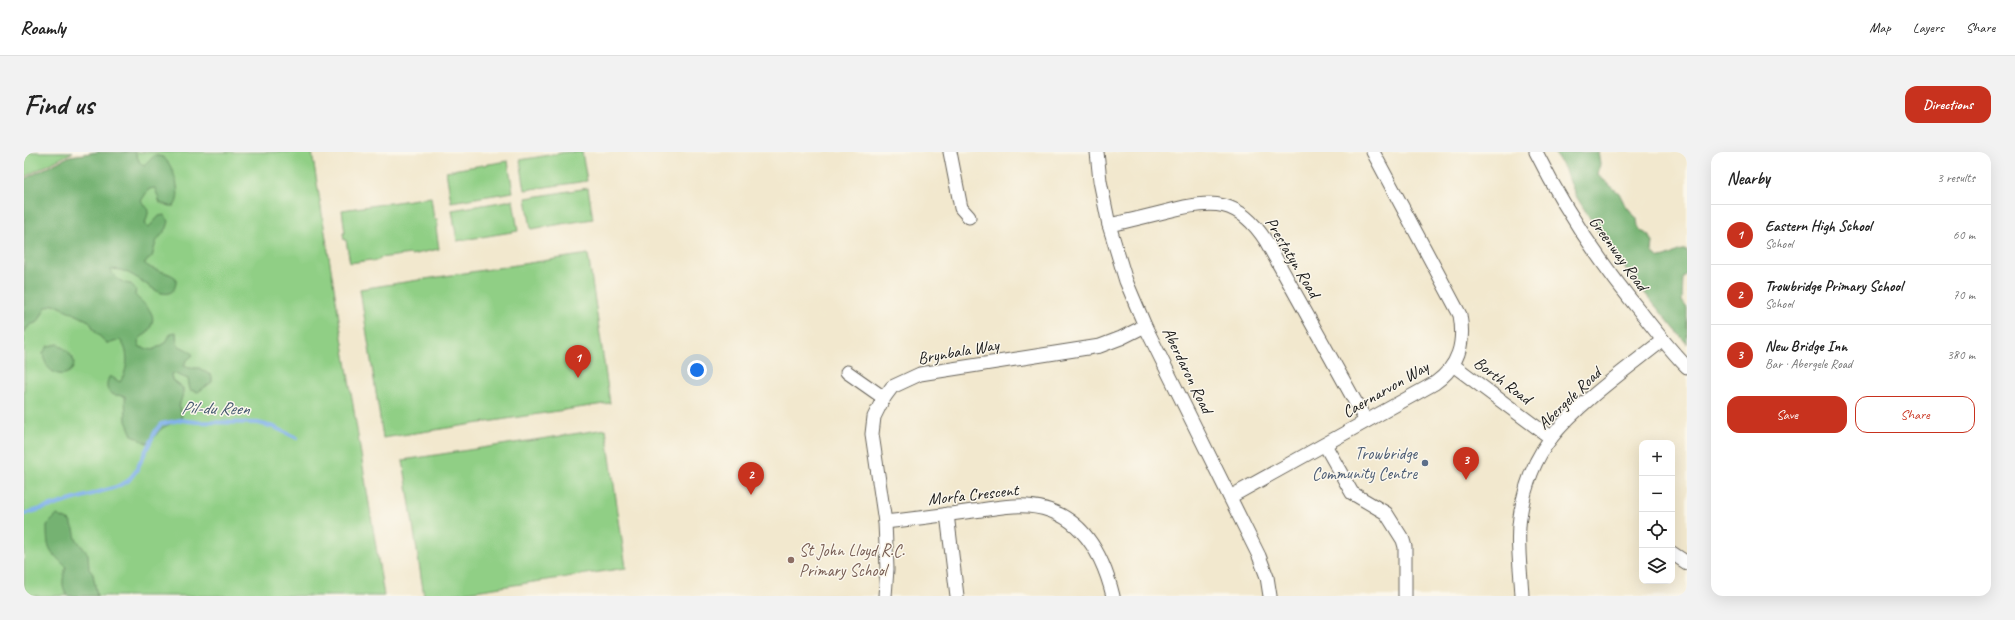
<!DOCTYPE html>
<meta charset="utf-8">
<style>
body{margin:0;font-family:Caveat,sans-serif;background:#f2f2f2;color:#222}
.controls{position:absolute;right:12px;bottom:12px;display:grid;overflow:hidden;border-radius:8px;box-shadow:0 4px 16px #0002}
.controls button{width:36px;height:36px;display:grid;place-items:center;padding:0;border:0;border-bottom:1px solid #e0e0e0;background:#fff;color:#222;font:20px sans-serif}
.you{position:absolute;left:673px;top:218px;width:14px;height:14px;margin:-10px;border:3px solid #fff;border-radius:50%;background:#1a73e8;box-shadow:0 0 0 6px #1a73e833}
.badge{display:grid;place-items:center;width:26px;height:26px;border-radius:50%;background:#c8321e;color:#fff;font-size:13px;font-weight:700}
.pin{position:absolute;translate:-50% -33px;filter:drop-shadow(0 1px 2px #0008)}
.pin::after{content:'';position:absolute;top:21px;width:14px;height:12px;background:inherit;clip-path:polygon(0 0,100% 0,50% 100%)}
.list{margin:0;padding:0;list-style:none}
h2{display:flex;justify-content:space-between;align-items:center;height:52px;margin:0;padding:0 16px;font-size:17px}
h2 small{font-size:13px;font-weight:400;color:#767676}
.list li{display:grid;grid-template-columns:26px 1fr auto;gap:12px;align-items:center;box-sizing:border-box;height:60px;padding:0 16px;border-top:1px solid #e0e0e0}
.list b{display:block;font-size:15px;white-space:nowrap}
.list p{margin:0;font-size:13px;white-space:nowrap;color:#767676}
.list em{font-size:13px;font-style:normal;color:#767676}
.actions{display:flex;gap:8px;padding:12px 16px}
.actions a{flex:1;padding:9px 0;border:1px solid #c8321e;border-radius:12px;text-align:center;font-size:14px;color:#c8321e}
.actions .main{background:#c8321e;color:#fff}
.icon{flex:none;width:22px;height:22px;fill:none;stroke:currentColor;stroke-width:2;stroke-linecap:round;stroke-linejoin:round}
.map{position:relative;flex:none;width:1663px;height:444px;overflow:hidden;border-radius:12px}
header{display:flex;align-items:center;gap:24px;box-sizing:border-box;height:56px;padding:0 20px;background:#fff;border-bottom:1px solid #e0e0e0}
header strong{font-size:19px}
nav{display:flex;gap:22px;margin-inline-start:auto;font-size:14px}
.intro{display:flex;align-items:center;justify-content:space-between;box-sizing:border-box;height:96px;padding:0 24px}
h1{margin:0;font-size:28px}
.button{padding:10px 18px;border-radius:12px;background:#c8321e;color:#fff;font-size:14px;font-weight:700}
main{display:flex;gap:24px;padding:0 24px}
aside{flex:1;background:#fff;border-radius:12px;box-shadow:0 4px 16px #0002}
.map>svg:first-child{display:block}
</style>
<header>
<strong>Roamly</strong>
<nav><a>Map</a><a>Layers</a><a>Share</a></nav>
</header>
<div class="intro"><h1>Find us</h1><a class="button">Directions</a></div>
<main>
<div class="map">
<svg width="1663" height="444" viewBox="0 0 1663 444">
<rect width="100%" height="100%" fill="#fbf7ec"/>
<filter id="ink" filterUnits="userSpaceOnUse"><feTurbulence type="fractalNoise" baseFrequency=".025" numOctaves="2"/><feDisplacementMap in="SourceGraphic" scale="8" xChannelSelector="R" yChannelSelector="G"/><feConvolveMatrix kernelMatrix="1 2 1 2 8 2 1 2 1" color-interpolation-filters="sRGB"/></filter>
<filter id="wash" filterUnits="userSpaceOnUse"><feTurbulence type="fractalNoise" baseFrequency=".012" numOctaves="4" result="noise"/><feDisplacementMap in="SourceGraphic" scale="16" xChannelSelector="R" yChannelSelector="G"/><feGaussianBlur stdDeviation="0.9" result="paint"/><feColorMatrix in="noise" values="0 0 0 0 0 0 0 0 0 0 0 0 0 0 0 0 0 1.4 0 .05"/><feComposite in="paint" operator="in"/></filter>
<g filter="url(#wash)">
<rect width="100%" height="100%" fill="#f2e8ce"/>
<g fill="#90cf85" stroke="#567650">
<path d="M0 0H49L0 25Z"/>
<path d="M99 0H288L360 444H0V52Z"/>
<path d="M543 0H558L563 29 501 38 496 8Z"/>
<path d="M484 9 489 40 427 50 422 19Z"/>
<path d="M564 36 569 67 507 77 502 46Z"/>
<path d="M407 45 410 67H413L414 75H412L415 97 387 103V102L355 106V108L348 110 347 108 326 111 322 88H320L319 81H321L318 58Z"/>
<path d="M489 48 494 79 433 89 428 58Z"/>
<path d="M564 102 586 251 359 286 336 137Z"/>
<path d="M582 277 602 416 418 444H400L379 308Z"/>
</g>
<g fill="#74b272" stroke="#486747">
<path d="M74 0H111L116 11 120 14 130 4C135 4 139 4 142 8 150 16 159 44 150 54H145L136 51 131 36 125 37 117 49 125 58 121 72 125 75 135 64 140 63 145 69 143 76 132 90 128 105 120 111C129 120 142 118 152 126 153 137 147 145 135 140 122 134 102 114 87 118 89 125 99 132 107 132L112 137 111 143C120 153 137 162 124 179 121 184 116 184 114 190L116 195 129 198 142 190 147 181 152 180 153 192C159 197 165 197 169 203L162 209 160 214 166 216H175L188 224V230L174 240 166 238 164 227 149 221 147 223 148 228 159 236V242L155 254 158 265C151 271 141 273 136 278 130 284 131 288 122 291L108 283 102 269 101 244C97 243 91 244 88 242 81 239 82 229 86 224L96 230C104 218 106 199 96 188L84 192 72 181 65 169 30 152 22 155 14 170 6 173 0 180V27L46 4Z"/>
<path d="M1530 0H1574L1576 12 1574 23 1595 41 1600 51 1613 67 1614 74 1617 79 1625 83 1629 90 1628 100 1635 106C1646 106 1653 96 1663 98V121L1659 126 1658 149 1663 156V192L1614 133 1575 81 1552 44 1540 16Z"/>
<path d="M34 192C75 217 24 241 19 201L24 194Z"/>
<path d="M33 363 46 369 50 377 52 387 64 402 65 417 69 422 73 444H44C36 436 39 425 42 415 25 398 23 398 23 373Z"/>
</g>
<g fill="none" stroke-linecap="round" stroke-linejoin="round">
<path stroke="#80b1ec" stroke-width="4" d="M0 362 92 335 104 329 112 319 131 280 137 272 156 268 173 270 234 271 250 275 273 286"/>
</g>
</g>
<g filter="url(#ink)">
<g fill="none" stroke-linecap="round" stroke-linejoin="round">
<g stroke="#67635a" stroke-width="15">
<g id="minor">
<path d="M926 0 937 56 945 65"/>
<path d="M1073 0 1076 29 1085 73 1102 129 1121 174 1235 404 1243 425 1246 444"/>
<path d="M1512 0C1541 59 1577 112 1619 163 1633 181 1647 199 1663 215"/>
<path d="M1085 73C1104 69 1124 64 1144 59 1189 47 1215 47 1242 89L1342 269"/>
<path d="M1429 213 1527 286"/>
<path d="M823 220 860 246"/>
<path d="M1301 293 1328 341 1362 361 1379 388 1381 395V444"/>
<path d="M1206 345 1411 231C1435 214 1441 191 1436 163L1349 0"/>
<path d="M923 362 933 444"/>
<path d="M861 370C890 367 920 363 949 359 967 357 986 352 1004 354 1055 358 1078 399 1089 444"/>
<path d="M1648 401 1663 411"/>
<path d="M861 444 863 417 861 370 848 282 850 265 859 247 868 235 896 222 1076 194 1097 186 1121 174"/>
<path d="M1498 444C1497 419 1492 390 1496 365 1500 337 1510 308 1527 286 1554 251 1604 216 1639 188"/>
</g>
</g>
<use href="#minor" stroke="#fff" stroke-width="13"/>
</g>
</g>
<circle fill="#5c6f8a" stroke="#fbf7ec" stroke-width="1.5" cx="1401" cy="311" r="4"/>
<circle fill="#8d6e63" stroke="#fbf7ec" stroke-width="1.5" cx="767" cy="408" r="4"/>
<g text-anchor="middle" stroke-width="3" stroke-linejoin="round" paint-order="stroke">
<g font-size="17" fill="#1c1c1c" stroke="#fbf7ec">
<text transform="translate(1595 101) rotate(54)" y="6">Greenway Road</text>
<text transform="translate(1269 105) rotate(59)" y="6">Prestatyn Road</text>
<text transform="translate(934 199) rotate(-10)" y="6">Brynbala Way</text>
<text transform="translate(1164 218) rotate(64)" y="6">Aberdaron Road</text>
<text transform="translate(1479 228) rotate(37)" y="6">Borth Road</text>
<text transform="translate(1361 237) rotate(-30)" y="6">Caernarvon Way</text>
<text transform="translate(1545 246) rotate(-44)" y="6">Abergele Road</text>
<text transform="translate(949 342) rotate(-6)" y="6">Morfa Crescent</text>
</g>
<g font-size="17" fill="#4e5e75" stroke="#fbf7ec" text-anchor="end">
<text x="1393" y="307">Trowbridge<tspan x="1393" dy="20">Community Centre</tspan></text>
</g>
<g font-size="17" fill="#785e54" stroke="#fbf7ec" text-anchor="start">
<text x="775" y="404">St John Lloyd R.C.<tspan x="775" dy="20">Primary School</tspan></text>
</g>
<g font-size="18" font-style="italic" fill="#44586f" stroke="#fbf7ec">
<text transform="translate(191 256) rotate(1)" y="6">Pil-du Reen</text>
</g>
</g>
</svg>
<div class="controls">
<button>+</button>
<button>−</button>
<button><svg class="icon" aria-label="locate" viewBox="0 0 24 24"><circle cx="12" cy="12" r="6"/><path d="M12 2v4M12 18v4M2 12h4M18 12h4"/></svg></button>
<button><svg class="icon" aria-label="layers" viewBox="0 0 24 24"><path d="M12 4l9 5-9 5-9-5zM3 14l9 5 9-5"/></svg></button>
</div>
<div class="you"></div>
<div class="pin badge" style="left:554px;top:226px">1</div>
<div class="pin badge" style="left:727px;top:343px">2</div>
<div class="pin badge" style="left:1442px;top:328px">3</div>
</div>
<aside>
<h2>Nearby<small>3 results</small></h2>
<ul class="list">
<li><span class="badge">1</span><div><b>Eastern High School</b><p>School</p></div><em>60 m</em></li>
<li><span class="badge">2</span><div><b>Trowbridge Primary School</b><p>School</p></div><em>70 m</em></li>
<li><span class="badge">3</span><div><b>New Bridge Inn</b><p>Bar · Abergele Road</p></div><em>380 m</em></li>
</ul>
<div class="actions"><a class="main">Save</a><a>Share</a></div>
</aside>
</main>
